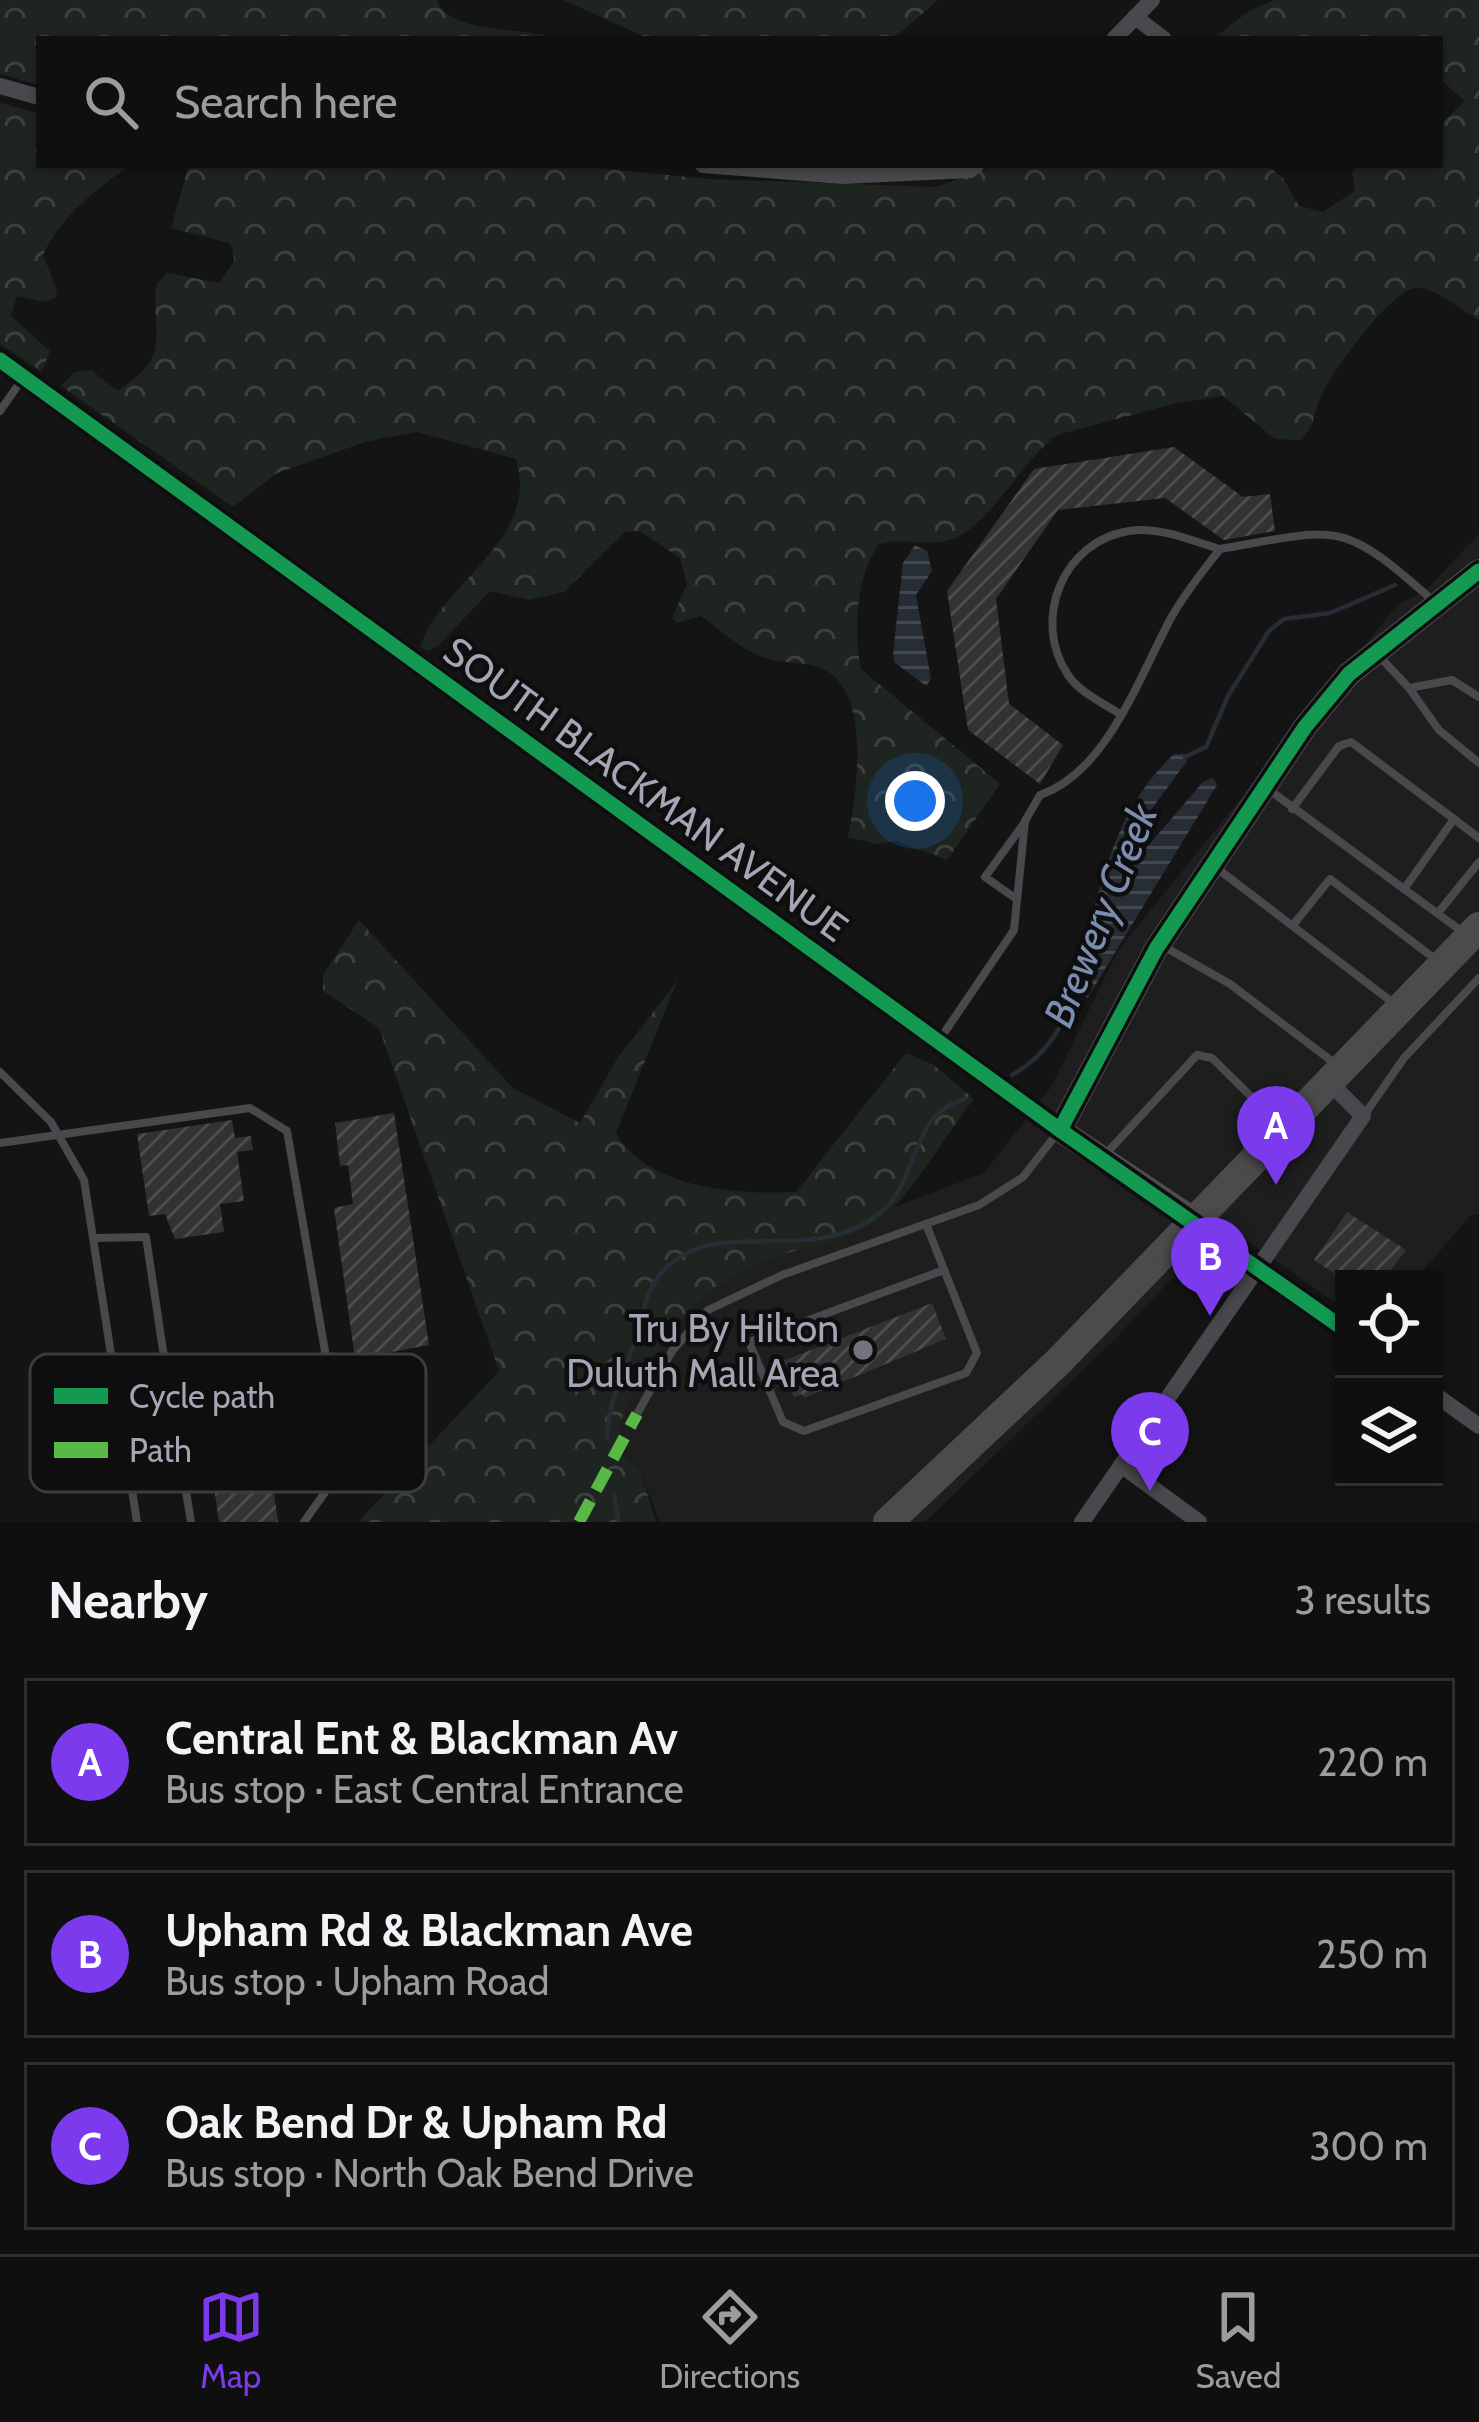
<!DOCTYPE html>
<meta charset="utf-8">
<style>
body{margin:0;font-family:Cabin,sans-serif;background:#1d1d1d;color:#f1f3f6}
.controls{position:absolute;right:36px;bottom:36px;display:grid;overflow:hidden;border-radius:0px;box-shadow:0 3px 9px #0004}
.controls button{width:108px;height:108px;display:grid;place-items:center;padding:0;border:0;border-bottom:3px solid #2f2f2f;background:#0f0f0f;color:#f1f3f6;font:60px sans-serif}
.you{position:absolute;left:915px;top:801px;width:42px;height:42px;margin:-30px;border:9px solid #fff;border-radius:50%;background:#1a73e8;box-shadow:0 0 0 18px #1a73e833}
.badge{display:grid;place-items:center;width:78px;height:78px;border-radius:50%;background:#7c3aed;color:#fff;font-size:39px;font-weight:700}
.pin{position:absolute;translate:-50% -99px;filter:drop-shadow(0 3px 6px #0008)}
.pin::after{content:'';position:absolute;top:63px;width:42px;height:36px;background:inherit;clip-path:polygon(0 0,100% 0,50% 100%)}
.list{margin:0;padding:0;list-style:none}
h2{display:flex;justify-content:space-between;align-items:center;height:156px;margin:0;padding:0 48px;font-size:51px}
h2 small{font-size:39px;font-weight:400;color:#9b9c9e}
.list li{display:grid;grid-template-columns:78px 1fr auto;gap:36px;align-items:center;box-sizing:border-box;height:168px;margin:0 24px 24px;padding:0 24px;border:3px solid #2f2f2f;border-radius:0px}
.list b{display:block;font-size:45px;white-space:nowrap}
.list p{margin:0;font-size:39px;white-space:nowrap;color:#9b9c9e}
.list em{font-size:39px;font-style:normal;color:#9b9c9e}
.icon{flex:none;width:66px;height:66px;fill:none;stroke:currentColor;stroke-width:2;stroke-linecap:round;stroke-linejoin:round}
.map{position:relative;flex:none;width:1479px;height:1522px;overflow:hidden}
.search{position:absolute;background:#0f0f0f;box-shadow:0 3px 9px #0004;left:36px;right:36px;top:36px;height:132px;display:flex;align-items:center;gap:30px;box-sizing:border-box;padding:0 42px;border-radius:0px;color:#9b9c9e;font-size:45px}
.sheet{height:732px;background:#0f0f0f}
nav{display:flex;justify-content:space-around;align-items:center;box-sizing:border-box;height:168px;border-top:3px solid #2f2f2f;background:#0f0f0f;font-size:33px;color:#9b9c9e}
nav a{display:grid;justify-items:center;gap:6px}
nav .on{color:#7c3aed}
.map>svg:first-child{display:block}
</style>
<div class="map">
<svg width="1479" height="1522" viewBox="0 0 1479 1522">
<defs>
<pattern id="forest-crowns" width="20" height="18" patternUnits="userSpaceOnUse" patternTransform="scale(3)"><rect width="20" height="18" fill="#1e241f"/><path d="M2 6a3 3 0 1 1 6 0M12 15a3 3 0 1 1 6 0" fill="none" stroke="#3c413d"/></pattern>
<pattern id="water-rules" width="6" height="5" patternUnits="userSpaceOnUse" patternTransform="scale(3)"><rect width="6" height="5" fill="#272d35"/><path d="M0 2.5h6" fill="none" stroke="#434850"/></pattern>
<pattern id="building-hatch" width="6" height="6" patternUnits="userSpaceOnUse" patternTransform="scale(3)"><rect width="6" height="6" fill="#323233"/><path d="M-1 1l2-2M0 6l6-6M5 7l2-2" fill="none" stroke="#4d4d4e"/></pattern>
</defs>
<rect width="100%" height="100%" fill="#141414"/>
<path fill="#1e1e1f" d="M1479 534V1214L1471 1215 1416 1279H1344V1309L1223 1224 1116 1338 925 1522H659L640 1470 583 1421 683 1287 984 1173 1051 1087 1119 949 1398 604 1425 591Z"/>
<g fill="url(#forest-crowns)">
<path d="M0 0H437C447 35 527 26 558 39H39V85L0 74Z"/>
<path d="M563 0H938L893 39H650Z"/>
<path d="M1274 0H1479V320C1463 311 1438 290 1420 288 1393 284 1330 375 1320 399 1312 417 1316 425 1300 440L1275 439 1223 396 1177 403 1057 435C1023 459 985 534 946 541 923 545 901 538 879 544 856 577 853 630 861 669L1000 784 947 860 896 841 876 844 848 837C857 792 873 685 818 667 801 661 781 664 763 657 741 650 720 629 701 616L677 623 672 618 687 584 680 558 640 531 625 532 564 592 529 600 490 591 438 646 429 651 420 647C442 581 541 540 516 459L417 432 368 441 277 473 233 507 61 386 74 372 91 370 118 391C172 354 152 341 156 285L167 273 219 283 234 261 233 250 229 243 171 228 189 165H568L709 179 936 187 997 165H1267L1283 178 1299 206 1323 212 1355 191 1352 173 1358 165H1440V125L1465 101 1440 79V39H1213L1249 11Z"/>
<path d="M0 103 39 113V165H130C94 192 63 213 43 255L57 290 55 298 44 302 17 296 11 316 50 351 42 372 0 344Z"/>
<path d="M359 920 513 1088 580 1123 617 1059 677 981 616 1133C648 1189 738 1195 796 1192L906 1053 934 1065 974 1099C948 1130 913 1194 885 1215 857 1237 824 1242 791 1252 717 1275 671 1317 637 1385 626 1409 614 1427 621 1454L640 1470 656 1522H358L499 1371 379 1028 323 991V975Z"/>
</g>
<g fill="url(#water-rules)">
<path d="M915 545 927 551 932 571 916 595 931 679 926 686 894 662 893 654 903 563Z"/>
<path d="M1174 754H1187V761L1128 841V852L1141 854 1203 782 1213 778 1217 785 1088 997 1070 995 1072 982C1101 900 1106 818 1174 754Z"/>
</g>
<g fill="none" stroke-linecap="round" stroke-linejoin="round">
<g stroke="#272d35" stroke-width="4.5">
<path d="M1185 757 1206 747 1228 696 1269 631 1284 619 1330 613 1395 585"/>
<path d="M1012 1075C1047 1055 1062 1028 1076 991"/>
<path d="M607 1438C609 1400 622 1376 635 1342 644 1322 642 1300 655 1281 706 1206 809 1273 881 1212 920 1180 909 1114 965 1099"/>
<path d="M614 1495 619 1522"/>
</g>
</g>
<g fill="url(#building-hatch)">
<path d="M1174 447 1243 497 1270 494 1275 531 1224 540 1165 498 1058 510 996 599 1009 704 1063 745 1040 784 968 730 947 591 1034 469Z"/>
<path d="M394 1113 429 1345 355 1359 334 1208 353 1204 348 1165 340 1166 335 1123Z"/>
<path d="M232 1120 235 1138 251 1136 253 1150 237 1152 244 1201 220 1204 224 1232 175 1239 165 1214 149 1216 137 1134Z"/>
<path d="M1347 1212 1406 1250 1384 1279H1343L1314 1260Z"/>
<path d="M932 1303 946 1339 804 1398 802 1394 794 1397 780 1362Z"/>
<path d="M256 1366 278 1522H219L198 1374Z"/>
</g>
<g fill="none" stroke-linecap="round" stroke-linejoin="round">
<g stroke="#48484d" stroke-width="8">
<path d="M0 411 23 378"/>
<path d="M1380 657 1409 688 1452 680 1479 697"/>
<path d="M1409 688 1439 730 1479 763"/>
<path d="M1120 714C1103 703 1079 692 1068 675 1031 620 1063 541 1129 531 1159 526 1192 541 1220 549"/>
<path d="M1268 789 1464 933"/>
<path d="M1292 809 1339 746 1351 742 1454 819"/>
<path d="M1218 869 1392 1002"/>
<path d="M1404 889 1454 819 1479 838"/>
<path d="M1015 898 985 877 1025 822"/>
<path d="M1438 913 1479 862"/>
<path d="M1293 925 1330 879 1435 959"/>
<path d="M1163 946 1230 984 1333 1062"/>
<path d="M940 1039 1014 930 1025 821 1040 795C1107 772 1139 677 1171 618 1184 594 1203 571 1220 549 1338 529 1339 517 1432 600"/>
<path d="M0 1072 51 1122 84 1180 137 1522"/>
<path d="M1365 1114 1404 1058 1479 978"/>
<path d="M0 1143 250 1108 287 1131 341 1444 335 1478 304 1522"/>
<path d="M1103 1157 1197 1055 1212 1058 1280 1125"/>
<path d="M926 1224 977 1353 966 1373 804 1431 783 1422 749 1342 944 1270"/>
<path d="M97 1238 146 1237 164 1357"/>
<path d="M113 1362 164 1357 191 1522"/>
<path d="M637 1414 672 1351 708 1310 782 1275 979 1205 1023 1177 1059 1131"/>
</g>
<g stroke="#48484d" stroke-width="16">
<path d="M1135 17 1164 39"/>
<path d="M1114 39 1152 0"/>
<path d="M0 86 39 97"/>
<path d="M703 165 843 176 970 170 976 165"/>
<path d="M0 360 1060 1130"/>
<path d="M1196 1221 1344 1329"/>
<path d="M1434 1394 1479 1426"/>
<path d="M1121 1465 1199 1522"/>
<path d="M1082 1522 1363 1116 1331 1084"/>
</g>
<path stroke="#4c4c51" stroke-width="24" d="M1196 1221 1060 1130 1156 949 1305 727 1349 674 1479 571"/>
<path stroke="#4b4b4e" stroke-width="30" d="M888 1522 1058 1362 1479 927"/>
<path stroke="#58b947" stroke-width="12" stroke-dasharray="24 12" stroke-linecap="butt" d="M579 1522 637 1414"/>
<g stroke="#0e0e0f" stroke-width="22">
<g id="cycleway">
<path d="M0 360 1060 1130 1344 1329"/>
<path d="M1060 1130 1156 949 1305 727 1349 674 1479 571"/>
</g>
</g>
<use href="#cycleway" stroke="#139951" stroke-width="15"/>
</g>
<circle fill="#72737d" stroke="#0e0e0f" stroke-width="4.5" cx="863" cy="1350" r="12"/>
<g text-anchor="middle" stroke-width="9" stroke-linejoin="round" paint-order="stroke">
<g font-size="39" fill="#a4a6b5" stroke="#0e0e0f">
<text transform="translate(646 789) rotate(36)" y="14">SOUTH BLACKMAN AVENUE</text>
</g>
<g font-size="39" fill="#a4a6b5" stroke="#0e0e0f" text-anchor="end">
<text x="839" y="1342">Tru By Hilton<tspan x="839" dy="45">Duluth Mall Area</tspan></text>
</g>
<g font-size="42" font-style="italic" fill="#7a8db1" stroke="#0e0e0f">
<text transform="translate(1100 915) rotate(-68)" y="15">Brewery Creek</text>
</g>
</g>
<rect x="30" y="1354" width="396" height="138" rx="18" fill="#0e0e0f" stroke="#3b3c41" stroke-width="3"/>
<rect x="54" y="1388" width="54" height="16" fill="#139951"/>
<rect x="54" y="1442" width="54" height="16" fill="#58b947"/>
<g font-size="33" fill="#a4a6b5">
<text x="129" y="1408">Cycle path</text>
<text x="129" y="1462">Path</text>
</g>
</svg>
<div class="controls">
<button><svg class="icon" aria-label="locate" viewBox="0 0 24 24"><circle cx="12" cy="12" r="6"/><path d="M12 2v4M12 18v4M2 12h4M18 12h4"/></svg></button>
<button><svg class="icon" aria-label="layers" viewBox="0 0 24 24"><path d="M12 4l9 5-9 5-9-5zM3 14l9 5 9-5"/></svg></button>
</div>
<div class="you"></div>
<div class="pin badge" style="left:1276px;top:1185px">A</div>
<div class="pin badge" style="left:1210px;top:1316px">B</div>
<div class="pin badge" style="left:1150px;top:1491px">C</div>
<div class="search"><svg class="icon" aria-label="search" viewBox="0 0 24 24"><circle cx="10" cy="10" r="6"/><path d="M15 15l6 6"/></svg>Search here</div>
</div>
<section class="sheet">
<h2>Nearby<small>3 results</small></h2>
<ul class="list">
<li><span class="badge">A</span><div><b>Central Ent &amp; Blackman Av</b><p>Bus stop · East Central Entrance</p></div><em>220 m</em></li>
<li><span class="badge">B</span><div><b>Upham Rd &amp; Blackman Ave</b><p>Bus stop · Upham Road</p></div><em>250 m</em></li>
<li><span class="badge">C</span><div><b>Oak Bend Dr &amp; Upham Rd</b><p>Bus stop · North Oak Bend Drive</p></div><em>300 m</em></li>
</ul>
</section>
<nav>
<a class="on"><svg class="icon" aria-label="map" viewBox="0 0 24 24"><path d="M3 6l6-2 6 2 6-2v14l-6 2-6-2-6 2zM9 4v14M15 6v14"/></svg>Map</a>
<a><svg class="icon" aria-label="directions" viewBox="0 0 24 24"><path d="M12 3l9 9-9 9-9-9zM9 14v-3h6M13 9l2 2-2 2"/></svg>Directions</a>
<a><svg class="icon" aria-label="saved" viewBox="0 0 24 24"><path d="M7 4h10v16l-5-4-5 4z"/></svg>Saved</a>
</nav>
